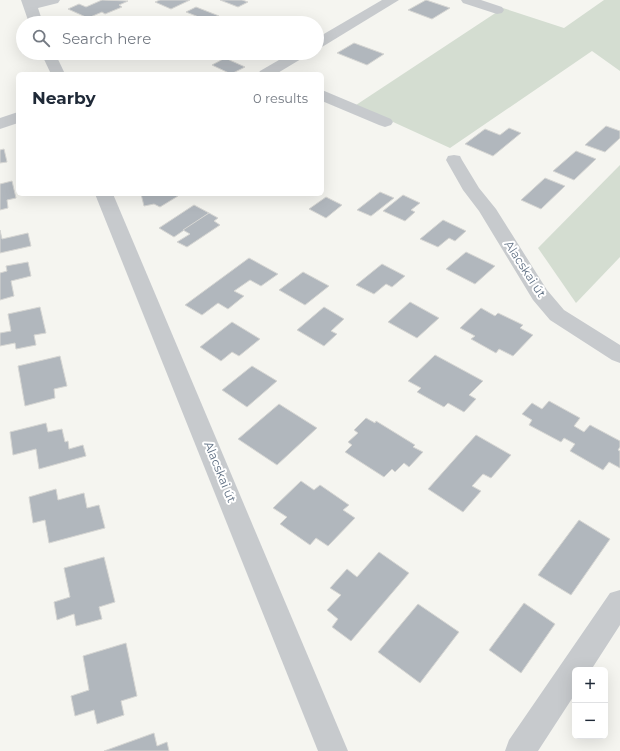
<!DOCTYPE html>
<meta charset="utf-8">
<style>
body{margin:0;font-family:Montserrat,sans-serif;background:#f6f6f7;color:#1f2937}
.controls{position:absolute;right:12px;bottom:12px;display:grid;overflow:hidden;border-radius:6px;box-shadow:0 4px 16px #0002}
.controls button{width:36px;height:36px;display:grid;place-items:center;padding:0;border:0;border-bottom:1px solid #e0e1e3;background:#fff;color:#1f2937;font:20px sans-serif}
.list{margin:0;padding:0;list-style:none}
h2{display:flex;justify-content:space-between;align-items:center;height:52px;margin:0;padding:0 16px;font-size:17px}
h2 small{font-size:13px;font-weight:400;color:#747a83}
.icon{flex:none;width:22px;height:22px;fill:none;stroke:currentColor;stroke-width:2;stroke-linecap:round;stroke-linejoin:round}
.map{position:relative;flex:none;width:620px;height:751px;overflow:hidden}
.search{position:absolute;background:#fff;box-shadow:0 4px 16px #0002;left:16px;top:16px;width:308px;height:44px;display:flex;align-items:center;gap:10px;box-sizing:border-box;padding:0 14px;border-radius:22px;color:#747a83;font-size:15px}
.panel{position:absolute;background:#fff;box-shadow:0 4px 16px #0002;left:16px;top:72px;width:308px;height:124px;border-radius:6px}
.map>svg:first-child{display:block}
</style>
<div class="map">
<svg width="620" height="751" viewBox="0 0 620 751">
<rect width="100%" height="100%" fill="#f5f5f0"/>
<g fill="#d4ddd1">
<path d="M604 0H620V71L592 51 450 148 356 105 503 8 564 28Z"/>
<path d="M620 165V257L576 303 538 248Z"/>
</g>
<g fill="#b1b7bd" stroke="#d6d6d3">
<path d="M102 0 128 1 119 5 122 7 105 14 102 12 88 18 68 9 79 4 86 7Z"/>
<path d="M160 0H190L171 9 155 2Z"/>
<path d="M220 0H242L248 2 238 7Z"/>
<path d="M426 0 450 8 432 19 408 10Z"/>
<path d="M196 7 219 16 209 21 186 12Z"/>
<path d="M124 17 137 23H111Z"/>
<path d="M354 43 384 54 367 65 337 53Z"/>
<path d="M225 58 245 67 231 74 212 65Z"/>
<path d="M606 126 620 131V138L605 152 585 145Z"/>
<path d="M509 128 521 133 493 156 465 144 485 129 500 135Z"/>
<path d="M4 149 7 162 0 163V150Z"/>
<path d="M576 151 596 159 574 180 553 171Z"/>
<path d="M545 178 565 186 541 209 521 200Z"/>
<path d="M12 181 16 198 7 200 8 208 0 210V184Z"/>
<path d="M380 192 394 198 371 216 357 210Z"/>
<path d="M141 194H174L178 196 160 207 154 204 144 206Z"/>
<path d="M403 195 420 203 411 210 415 212 405 221 383 211Z"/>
<path d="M326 197 342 205 326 218 309 209Z"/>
<path d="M194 205 209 213 174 237 159 228Z"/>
<path d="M209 213 218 218 214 221 220 225 187 247 177 242 190 234 183 230Z"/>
<path d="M443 220 466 231 455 241 449 238 438 247 420 239Z"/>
<path d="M0 230 2 239 28 233 31 246 0 253Z"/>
<path d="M466 252 495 266 475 284 446 269Z"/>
<path d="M249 258 278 274 261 286 250 280 234 291 244 296 228 309 218 303 202 315 185 305Z"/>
<path d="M28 262 31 276 11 281 14 296 0 300V273L7 271 6 266Z"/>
<path d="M382 264 405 276 392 287 386 284 374 294 356 285Z"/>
<path d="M303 272 329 286 305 305 279 290Z"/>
<path d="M410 302 439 318 417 338 388 322Z"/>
<path d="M40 307 46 333 34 335 36 345 16 349 15 343 0 346V333L11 331 8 314Z"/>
<path d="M324 307 344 319 331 331 337 334 324 346 297 330Z"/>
<path d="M481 308 495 316 498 313 523 325 520 328 533 335 513 356 499 349 496 353 471 339 475 336 460 328Z"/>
<path d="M232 322 260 339 239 356 232 352 221 361 200 347Z"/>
<path d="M435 355 483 381 469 395 476 399 464 412 448 403 444 407 417 392 421 388 408 381Z"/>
<path d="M60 356 67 386 54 389 55 398 25 406 18 366Z"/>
<path d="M252 366 277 381 247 407 222 390Z"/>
<path d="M549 401 580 418 574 426 584 432 590 425 620 441V447L618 450 620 451V468L609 462 603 470 570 451 575 444 564 438 561 442 529 425 532 420 522 414 532 403 542 409Z"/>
<path d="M279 404 317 428 277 465 238 439Z"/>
<path d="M366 418 375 423 376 421 415 445 413 447 423 452 409 467 404 463 395 472 392 469 384 477 345 452 352 445 348 442 358 433 354 430Z"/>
<path d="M46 423 48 432 62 429 65 442 68 441 69 449 83 445 86 456 39 469 36 449 13 455 10 432Z"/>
<path d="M476 435 511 455 491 478 483 474 472 486 481 491 463 512 428 489Z"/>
<path d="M301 481 314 490 320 485 349 505 343 510 355 518 328 546 316 538 310 545 280 524 287 517 273 508Z"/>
<path d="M56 489 58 500 84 493 87 508 99 505 105 528 49 543 45 520 33 523 29 497Z"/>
<path d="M579 520 610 539 571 595 538 575Z"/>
<path d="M379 552 409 573 351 641 332 627 338 619 327 610 341 595 330 588 347 569 357 577Z"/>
<path d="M104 557 115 602 99 607 102 619 76 626 74 614 57 620 54 602 70 597 64 568Z"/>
<path d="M524 603 555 624 521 673 489 650Z"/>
<path d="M418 604 459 632 420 683 378 652Z"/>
<path d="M126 643 137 696 121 701 124 715 97 724 94 710 75 716 71 696 89 690 83 656Z"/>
<path d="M154 733 157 746 167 742 169 751H104Z"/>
</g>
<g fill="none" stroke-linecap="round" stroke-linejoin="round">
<g fill="#c7cacd" fill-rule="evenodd">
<path d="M21 0H60L58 3 38 8 43 23H29Z"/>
<path d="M382 0H399L322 47 317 48V38Z"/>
<path d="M461 0H481L502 7 504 10 502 13 497 14 463 3Z"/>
<path d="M41 53H55L65 74H51Z"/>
<path d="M291 53H308L306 56 276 74H258L260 71Z"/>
<path d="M322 90 391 119 393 122 391 125 385 127 379 125 322 101Z"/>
<path d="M18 112V123L0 129V118Z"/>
<path d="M454 155 460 156 462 160 479 188 496 209 547 290 564 310 620 345V363L612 360 550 320 533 300 479 211 463 190 446 160 448 156Z"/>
<path d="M95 194H113L348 751H318Z"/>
<path d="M620 590V625L591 670H575V694L538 751H505L509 740 610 593Z"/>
</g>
</g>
<g text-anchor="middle" stroke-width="4" stroke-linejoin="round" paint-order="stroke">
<g font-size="12" fill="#617184" stroke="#fff">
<text transform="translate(525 269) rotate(57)" y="4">Alacskai út</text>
<text transform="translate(220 472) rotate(68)" y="4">Alacskai út</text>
</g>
</g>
</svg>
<div class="controls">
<button>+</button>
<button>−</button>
</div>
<div class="search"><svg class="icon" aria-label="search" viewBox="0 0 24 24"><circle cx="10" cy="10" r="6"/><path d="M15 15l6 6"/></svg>Search here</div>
<section class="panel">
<h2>Nearby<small>0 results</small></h2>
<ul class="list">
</ul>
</section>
</div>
